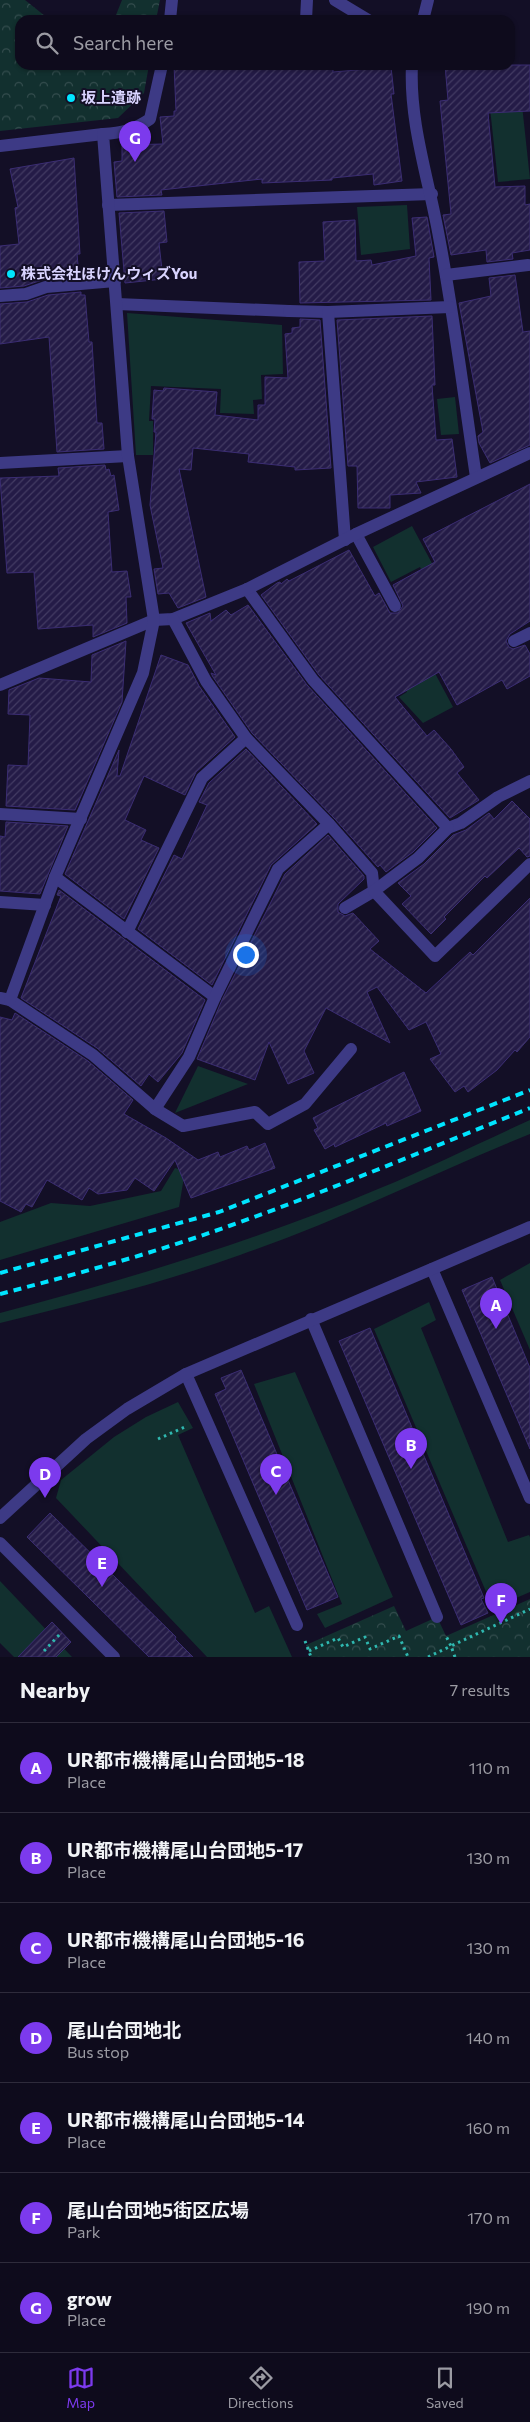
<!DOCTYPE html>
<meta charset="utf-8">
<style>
body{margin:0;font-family:Commissioner,"Noto Sans JP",sans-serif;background:#1c1929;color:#f1f3f6}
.you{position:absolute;left:245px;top:954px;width:18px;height:18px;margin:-12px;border:4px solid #fff;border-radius:50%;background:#1a73e8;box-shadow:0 0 0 8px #1a73e833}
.badge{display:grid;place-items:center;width:32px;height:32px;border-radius:50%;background:#7c3aed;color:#fff;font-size:16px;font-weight:700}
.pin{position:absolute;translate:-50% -41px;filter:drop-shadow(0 1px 2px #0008)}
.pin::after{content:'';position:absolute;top:26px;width:18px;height:15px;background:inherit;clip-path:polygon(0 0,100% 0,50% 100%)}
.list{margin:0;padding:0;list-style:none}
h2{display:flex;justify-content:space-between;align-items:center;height:65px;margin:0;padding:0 20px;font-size:21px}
h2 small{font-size:16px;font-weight:400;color:#9b9ba3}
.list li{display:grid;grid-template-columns:32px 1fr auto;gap:15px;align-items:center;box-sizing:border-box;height:90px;padding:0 20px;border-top:1px solid #2e2b3b}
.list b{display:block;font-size:19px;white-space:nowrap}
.list p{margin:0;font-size:16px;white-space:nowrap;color:#9b9ba3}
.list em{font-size:16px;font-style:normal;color:#9b9ba3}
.icon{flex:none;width:28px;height:28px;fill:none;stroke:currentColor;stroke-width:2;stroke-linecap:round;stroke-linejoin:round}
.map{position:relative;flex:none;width:530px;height:1657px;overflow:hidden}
.search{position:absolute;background:#0e0b1c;box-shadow:0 1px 4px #0004;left:15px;right:15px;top:15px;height:55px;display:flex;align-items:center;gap:12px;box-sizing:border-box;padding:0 18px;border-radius:15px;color:#9b9ba3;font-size:19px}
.sheet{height:695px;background:#0e0b1c}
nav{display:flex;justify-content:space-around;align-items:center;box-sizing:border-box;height:70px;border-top:1px solid #2e2b3b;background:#0e0b1c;font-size:14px;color:#9b9ba3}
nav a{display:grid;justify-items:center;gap:2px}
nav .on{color:#7c3aed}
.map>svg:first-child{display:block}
</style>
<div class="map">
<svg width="530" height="1657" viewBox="0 0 530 1657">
<defs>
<pattern id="forest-crowns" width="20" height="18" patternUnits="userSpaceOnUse" patternTransform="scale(1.25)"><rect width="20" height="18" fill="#12302f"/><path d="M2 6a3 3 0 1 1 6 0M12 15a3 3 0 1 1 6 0" fill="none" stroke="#344d4e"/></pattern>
<pattern id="building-hatch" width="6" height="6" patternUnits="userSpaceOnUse" patternTransform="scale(1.25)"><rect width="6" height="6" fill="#241b47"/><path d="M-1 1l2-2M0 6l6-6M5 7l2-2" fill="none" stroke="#433b63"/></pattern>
</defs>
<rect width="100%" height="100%" fill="#130f26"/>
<g fill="#12302f">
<path d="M489 99 522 105 530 179 498 182Z"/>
<path d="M407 205 410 249 361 255 357 207Z"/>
<path d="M127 313 282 325 283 374 261 375 262 399 253 400 254 414 220 413 221 389 151 386 149 421H153V455H136Z"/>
<path d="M455 397 459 434 441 435 437 399Z"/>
<path d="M412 526 442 582 431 588 420 567 391 582 373 547Z"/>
<path d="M430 664 453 707 423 723 399 697 407 692 400 681Z"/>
<path d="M198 1066 248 1084 175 1113Z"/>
<path d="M530 1120V1134C433 1173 339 1221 240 1255 162 1283 81 1303 0 1323V1313C128 1279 256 1241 378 1189 429 1168 479 1143 530 1120Z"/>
<path d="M175 1168 185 1171 179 1207 0 1260V1222L51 1203 90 1206 161 1191Z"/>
<path d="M530 1263V1350L500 1280Z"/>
<path d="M429 1302 436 1320 421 1328 508 1542 529 1535 530 1537V1592L493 1608 374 1329Z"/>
<path d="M295 1372 393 1597 325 1628 317 1614 342 1604 254 1384Z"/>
<path d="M178 1402 193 1428 178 1435 255 1613 269 1606 292 1657H207L56 1498 61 1480 114 1437 146 1417Z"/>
<path d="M0 1581 72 1657H14L0 1643Z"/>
</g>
<g fill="url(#forest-crowns)">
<path d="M0 0H25L50 20H20V65H149L144 93 118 118 0 131Z"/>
<path d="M122 0H160L156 20H114Z"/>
<path d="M530 1599V1657H311L306 1645 394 1606 406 1631 437 1617 446 1636Z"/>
</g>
<g fill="url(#building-hatch)" stroke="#3b2d73">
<path d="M174 65H259L260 67 333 65V72L391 67 394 94H391L402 181 374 185 373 174 332 178V180L262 183V179L161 190 162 195 117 197 114 162 122 161V145L163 144 160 117 174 116V111H176Z"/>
<path d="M445 65H530V111L488 113 495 187 525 186V205L530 204V250L512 253 513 259 487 262 486 250 451 255 443 215 451 214 440 101 448 100Z"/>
<path d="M74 158 80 254H77L79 276 45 279 24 286 0 288V246L19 244 15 208 18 207 10 169Z"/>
<path d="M164 211 167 242 159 243 163 279 125 283 119 213Z"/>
<path d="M427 217 434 257 429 258 431 300 300 303 299 262 325 261 323 222 355 220 356 261 371 260 372 265 416 256 412 218Z"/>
<path d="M515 275 523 332 530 331V445L490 463 479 443 478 436 483 432 459 303 491 296 489 278Z"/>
<path d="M81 292V295H85L89 342H92L97 423H102L104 449 57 452 49 337 0 344V304L27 302 48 295Z"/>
<path d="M432 316 435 385H432L436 440 452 439 457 477 416 482 421 493 390 495V508H358L357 466H348L337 320Z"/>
<path d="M300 319 320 320 331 468 295 470V467L248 462 249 454 193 448 191 470 179 469 206 597 178 608 169 593 158 594 154 569 163 568 150 505 156 432H154L155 419H152L154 390 163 391 164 388 217 392 215 415 258 420V405H265V377L288 378 285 334 292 333V328L300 327Z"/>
<path d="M105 465 106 470 109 469 111 476 114 475 119 510 108 512 112 572 127 571 131 597H126L127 623 93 637V625L38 629 34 572 7 573 0 478 59 476 58 468Z"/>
<path d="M530 484V621L510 634 506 641 509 647 513 649 525 645 530 654V676L507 689 502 680 457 705 439 672 395 697 427 736 434 730 451 749 464 767 457 773 479 800 450 818 319 675 261 595 277 583 280 582 281 584 287 579 289 581 349 550 375 596 379 593 390 613H398L403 606 393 585 435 562 423 539Z"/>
<path d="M248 605 307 685 437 828 413 852 386 872 380 865 378 867 335 819 252 733 213 677 211 673 216 675 186 623 210 613 211 621 226 610 231 615Z"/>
<path d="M126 641 122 702 75 810 6 806 8 765 28 766 30 715 8 714 9 690 39 678 91 682 92 655Z"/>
<path d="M161 655 188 665 199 686 235 737 196 772 185 795 144 776 125 820 146 830 141 840 159 848 124 919 65 874 119 750 117 776H120Z"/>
<path d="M246 749 317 824 271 865 212 985 138 929 174 855 182 859 207 805 199 802 209 783Z"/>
<path d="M512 801 530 819V856L527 857 519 848 487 878 485 876 444 917 446 919 431 934 402 904 411 896 398 883 424 864 453 835 466 830 489 813 494 819Z"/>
<path d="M6 822 68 826 40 894 0 891V836L5 837Z"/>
<path d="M328 835 364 876V879L338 904V912L345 916 353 913 379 941 370 949 426 993 470 952 473 955 530 898V1037L517 1052 515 1050 497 1070 468 1092 464 1086 455 1092 430 1059 441 1054 426 1022 409 1030 377 987 367 992 390 1043 326 1008 304 1051 314 1073 288 1084 269 1042 255 1080 197 1059 222 1000 285 874Z"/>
<path d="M59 890 205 1000 182 1053 158 1082 149 1074 141 1086 97 1048 21 998 61 896 57 895Z"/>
<path d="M15 1013 88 1061 133 1100 124 1114 166 1138 198 1160 218 1152 220 1157 247 1146 249 1150 265 1143 275 1168 191 1198 175 1160 154 1191 135 1178 127 1190 98 1194 89 1188 82 1200 47 1180 32 1207 26 1204 21 1212 0 1201V1017L12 1020Z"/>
<path d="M404 1072 421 1111 387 1126 386 1123 335 1147 334 1144 325 1149 314 1130 318 1128 313 1118Z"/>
<path d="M492 1277 530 1368V1449L462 1290Z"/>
<path d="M370 1328 484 1598 481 1599 488 1613 461 1625 339 1341Z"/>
<path d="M241 1370 338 1597 307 1610 215 1394 226 1389 221 1378Z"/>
<path d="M50 1513 176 1637 175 1639 193 1657H149L27 1537Z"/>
<path d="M52 1622 71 1642 56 1657H18Z"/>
</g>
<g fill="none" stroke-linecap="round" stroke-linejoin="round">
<g stroke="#2fb8b0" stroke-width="3" stroke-dasharray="2.5 4" stroke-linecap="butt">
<path d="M158 1439 187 1426"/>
<path d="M305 1641 311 1657"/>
<path d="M44 1651 61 1633"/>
<path d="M309 1651 338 1638 343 1647 365 1637 370 1649 399 1636 408 1657"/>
<path d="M428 1657 451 1646 445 1634"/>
<path d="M455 1657 451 1646 530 1609"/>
</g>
<g stroke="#3d3a85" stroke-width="12">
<path d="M108 205 432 194"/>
<path d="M0 296 26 294 46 287 115 281"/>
<path d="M117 304 289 311"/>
<path d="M356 534 395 606"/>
<path d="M514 641 530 633"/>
<path d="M0 814 81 819"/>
<path d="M329 824 372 873 374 891 345 908"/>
<path d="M448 828 461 823 498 797 530 781"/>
<path d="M55 877 215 997"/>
<path d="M0 902 45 905"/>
<path d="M127 932 202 778 246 738"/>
<path d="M155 1109 183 1126 255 1112 268 1124 305 1104 351 1049"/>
<path d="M432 1269 530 1498"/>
<path d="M311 1319 437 1617"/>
<path d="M186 1374 297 1625"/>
<path d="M0 1543 114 1657"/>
</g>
<g stroke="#3d3a85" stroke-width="12">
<path d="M335 0 368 20"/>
<path d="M170 20 172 0"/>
<path d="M306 20 307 0"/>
<path d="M423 20 428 0"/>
<path d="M412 65C409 123 429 180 439 237 454 316 464 397 476 477"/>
<path d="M0 146 103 134"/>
<path d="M446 275 528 265"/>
<path d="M289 311 328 312 450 307"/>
<path d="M328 312 345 540"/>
<path d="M0 463 128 456"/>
<path d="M247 589 313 680 448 828 418 858 374 891 435 956 530 864"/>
<path d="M0 685 154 620 173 619 247 589 356 534 530 453"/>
<path d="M0 998 10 1000 93 1055 155 1109 189 1057 215 997 278 869 329 824 246 738 206 681 173 619"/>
<path d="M10 1000 55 877 143 673 154 620 128 456 103 134C122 133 134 130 150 119L162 65"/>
</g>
<path stroke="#3d3a85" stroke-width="12" d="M0 1518 86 1439 127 1409 186 1374 530 1227"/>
<g stroke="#00e5ff" stroke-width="4" stroke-dasharray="8 6" stroke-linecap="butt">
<path d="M0 1273 219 1212 530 1090"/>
<path d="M0 1294C77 1274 154 1253 229 1226 331 1190 430 1148 530 1108"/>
</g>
</g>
<g fill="#00e5ff" stroke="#130f26" stroke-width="2">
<circle cx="71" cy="98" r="5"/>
<circle cx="11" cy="274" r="5"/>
</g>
<g text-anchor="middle" stroke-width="4" stroke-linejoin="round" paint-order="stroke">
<g font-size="15" font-weight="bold" fill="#d9d4ff" stroke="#130f26" text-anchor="start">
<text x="81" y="103">坂上遺跡</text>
<text x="21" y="279">株式会社ほけんウィズYou</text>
</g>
</g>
</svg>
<div class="you"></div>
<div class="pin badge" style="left:496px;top:1329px">A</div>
<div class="pin badge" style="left:411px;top:1469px">B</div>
<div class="pin badge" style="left:276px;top:1495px">C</div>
<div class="pin badge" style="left:45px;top:1498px">D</div>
<div class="pin badge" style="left:102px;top:1587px">E</div>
<div class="pin badge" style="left:501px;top:1624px">F</div>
<div class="pin badge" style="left:135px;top:162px">G</div>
<div class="search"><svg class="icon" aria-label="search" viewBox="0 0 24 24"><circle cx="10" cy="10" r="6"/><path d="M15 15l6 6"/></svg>Search here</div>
</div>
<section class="sheet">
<h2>Nearby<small>7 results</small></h2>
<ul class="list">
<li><span class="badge">A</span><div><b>UR都市機構尾山台団地5-18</b><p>Place</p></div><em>110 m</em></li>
<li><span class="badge">B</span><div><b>UR都市機構尾山台団地5-17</b><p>Place</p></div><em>130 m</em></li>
<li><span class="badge">C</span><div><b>UR都市機構尾山台団地5-16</b><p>Place</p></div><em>130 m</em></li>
<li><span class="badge">D</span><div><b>尾山台団地北</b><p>Bus stop</p></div><em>140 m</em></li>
<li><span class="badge">E</span><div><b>UR都市機構尾山台団地5-14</b><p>Place</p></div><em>160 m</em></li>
<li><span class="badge">F</span><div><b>尾山台団地5街区広場</b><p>Park</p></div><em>170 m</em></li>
<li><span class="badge">G</span><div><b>grow</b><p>Place</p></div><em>190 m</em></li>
</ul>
</section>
<nav>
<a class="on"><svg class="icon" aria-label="map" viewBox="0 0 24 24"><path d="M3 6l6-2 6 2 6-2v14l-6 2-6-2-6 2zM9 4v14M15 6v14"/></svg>Map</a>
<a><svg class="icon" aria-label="directions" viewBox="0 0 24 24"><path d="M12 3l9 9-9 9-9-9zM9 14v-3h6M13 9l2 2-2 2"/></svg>Directions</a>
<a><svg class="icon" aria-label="saved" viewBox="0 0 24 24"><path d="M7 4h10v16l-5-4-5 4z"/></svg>Saved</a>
</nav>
